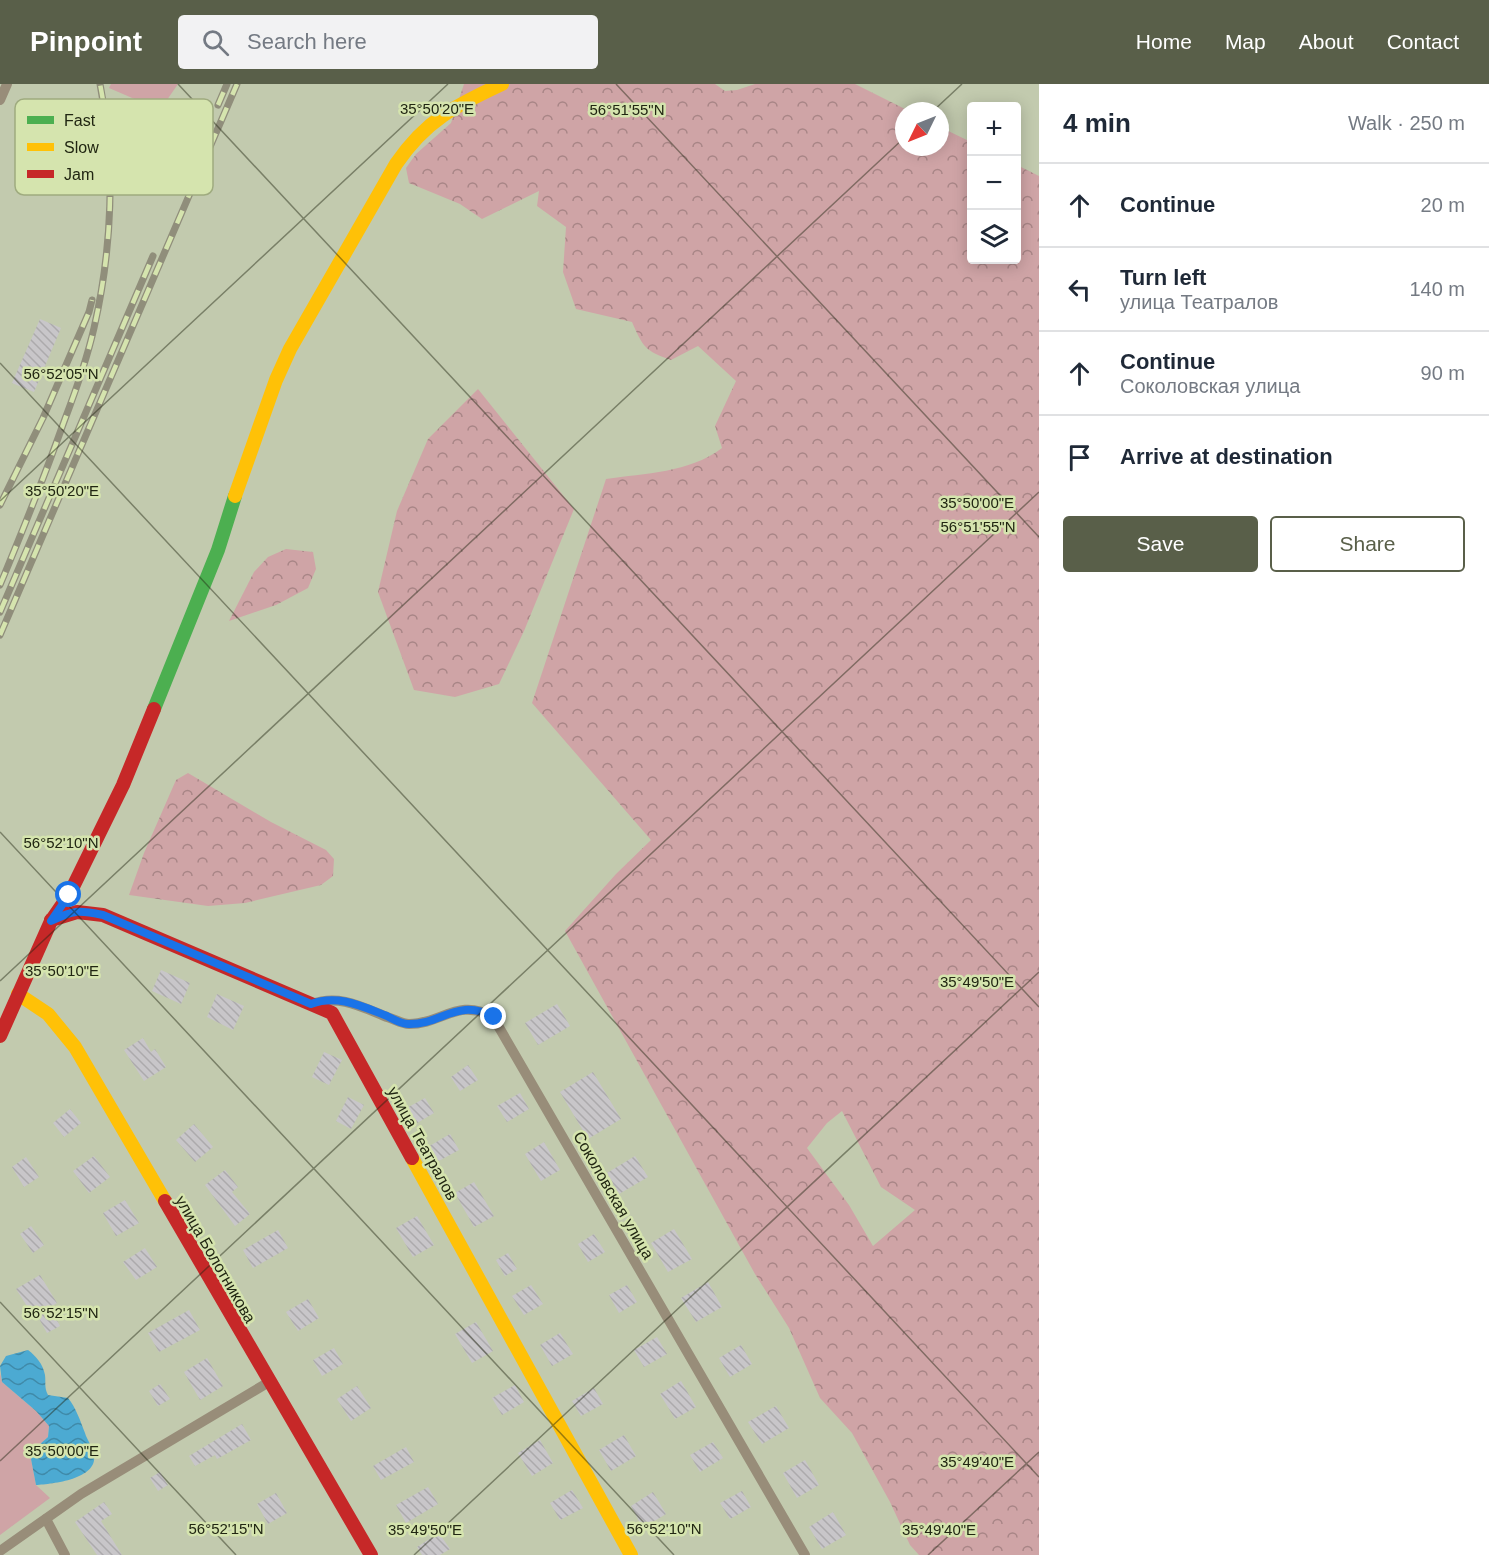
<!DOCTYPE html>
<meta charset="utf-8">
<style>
body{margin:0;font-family:Arial,sans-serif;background:#f2f2f3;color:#1f2937}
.controls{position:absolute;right:18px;top:18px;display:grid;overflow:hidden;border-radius:6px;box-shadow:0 3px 15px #0003}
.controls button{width:54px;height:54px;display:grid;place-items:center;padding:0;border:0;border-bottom:2px solid #e0e1e3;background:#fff;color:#1f2937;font:30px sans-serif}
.compass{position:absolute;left:895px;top:18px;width:54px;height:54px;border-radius:50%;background:#fff;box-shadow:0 3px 15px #0003;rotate:227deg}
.stop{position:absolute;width:18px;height:18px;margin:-14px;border:4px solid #1a73e8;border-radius:50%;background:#fff}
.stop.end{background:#1a73e8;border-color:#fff;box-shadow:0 2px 6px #0008}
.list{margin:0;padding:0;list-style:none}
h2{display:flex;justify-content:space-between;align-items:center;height:78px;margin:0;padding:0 24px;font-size:26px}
h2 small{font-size:20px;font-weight:400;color:#747a83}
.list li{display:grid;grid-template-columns:39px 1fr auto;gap:18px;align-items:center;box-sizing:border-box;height:84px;padding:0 24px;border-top:2px solid #e0e1e3}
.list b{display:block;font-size:22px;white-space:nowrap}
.list p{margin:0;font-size:20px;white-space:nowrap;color:#747a83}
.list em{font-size:20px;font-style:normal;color:#747a83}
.actions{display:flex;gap:12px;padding:18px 24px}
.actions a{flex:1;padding:14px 0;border:2px solid #595f49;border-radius:6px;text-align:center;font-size:21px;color:#595f49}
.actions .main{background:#595f49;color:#fff}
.icon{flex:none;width:33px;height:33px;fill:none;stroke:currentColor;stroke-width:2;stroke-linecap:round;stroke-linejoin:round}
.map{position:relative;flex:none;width:1039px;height:1471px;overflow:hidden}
header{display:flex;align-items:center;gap:36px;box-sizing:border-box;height:84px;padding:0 30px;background:#595f49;color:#fff}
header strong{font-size:28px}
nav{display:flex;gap:33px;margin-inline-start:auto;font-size:21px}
.search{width:420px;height:54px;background:#f2f2f3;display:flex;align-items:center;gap:15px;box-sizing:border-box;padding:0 21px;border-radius:6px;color:#747a83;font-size:22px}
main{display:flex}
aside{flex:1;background:#fff}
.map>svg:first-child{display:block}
</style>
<header>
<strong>Pinpoint</strong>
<div class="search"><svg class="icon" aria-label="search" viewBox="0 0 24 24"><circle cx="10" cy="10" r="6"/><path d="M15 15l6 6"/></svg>Search here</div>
<nav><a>Home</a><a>Map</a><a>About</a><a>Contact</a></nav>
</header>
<main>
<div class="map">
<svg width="1039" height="1471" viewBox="0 0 1039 1471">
<defs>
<pattern id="forest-crowns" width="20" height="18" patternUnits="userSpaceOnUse" patternTransform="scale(1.5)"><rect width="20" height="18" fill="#cfa4a6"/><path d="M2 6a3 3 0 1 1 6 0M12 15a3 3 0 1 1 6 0" fill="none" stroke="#a88586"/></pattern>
<pattern id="water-waves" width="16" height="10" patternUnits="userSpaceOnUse" patternTransform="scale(1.5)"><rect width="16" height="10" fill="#4caad2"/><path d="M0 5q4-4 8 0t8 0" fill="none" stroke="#3f8aa9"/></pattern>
<pattern id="building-back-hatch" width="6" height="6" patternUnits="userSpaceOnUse" patternTransform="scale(1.5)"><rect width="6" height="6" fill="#c8c6c9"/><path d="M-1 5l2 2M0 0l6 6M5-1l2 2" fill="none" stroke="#acaaac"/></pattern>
</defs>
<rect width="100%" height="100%" fill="#c2caae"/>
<g fill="#cfa4a6">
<path d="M111 0H178L160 26 109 4Z"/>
<path d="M0 1288 2 1298 36 1327 49 1342 48 1353 39 1361 31 1375 36 1401 50 1414 0 1451Z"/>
</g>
<g fill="url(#forest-crowns)" fill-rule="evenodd">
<path d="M464 0H715L725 7 737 6 755 0H855L909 27H904V63H940V43L971 58 972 176H1016L1017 81 1039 92V1471H919L910 1461 890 1418 852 1349 820 1314 789 1244 755 1190 565 847 616 790 651 756 532 619 606 395C645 389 689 389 722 364L715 342 736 297 698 262 671 276C645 267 643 263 632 238L576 225 563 188 566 143 537 122 539 107 482 135 460 120 409 99 406 84 416 70 451 39ZM842 1027 881 1103 915 1126 873 1162 849 1121 807 1064 827 1039Z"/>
<path d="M478 305 574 425 524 547 499 600 455 613 414 606 378 508 397 427 428 355Z"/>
<path d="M286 465 313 468 316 485 308 504 276 521 229 537 254 488 268 473Z"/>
<path d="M188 689 271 738 326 766 334 775 333 792 321 801 245 819 208 822 129 811 144 769 176 696Z"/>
</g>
<path fill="url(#water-waves)" d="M28 1266C36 1272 43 1280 45 1291 46 1299 44 1303 48 1311L68 1314C76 1324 80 1336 85 1349 87 1356 93 1363 94 1371 98 1395 53 1400 36 1401L31 1375 39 1361 48 1353 49 1342 36 1327 2 1298 0 1282 6 1272Z"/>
<g fill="url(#building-back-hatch)">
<path d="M40 235 61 244 34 308 12 299Z"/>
<path d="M161 886 190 899 181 920 152 907Z"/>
<path d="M217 910 244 922 233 946 207 933Z"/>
<path d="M557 920 570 942 538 961 525 939Z"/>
<path d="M143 954 151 968 155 965 166 983 144 997 124 966Z"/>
<path d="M324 968 342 976 329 1001 312 993Z"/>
<path d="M468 981 478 996 460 1007 451 993Z"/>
<path d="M593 988 621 1035 588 1055 560 1008Z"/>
<path d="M520 1009 529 1025 507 1038 497 1022Z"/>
<path d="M348 1013 364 1021 351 1045 336 1037Z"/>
<path d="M425 1014 434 1029 412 1042 403 1026Z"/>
<path d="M70 1025 81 1039 64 1053 53 1039Z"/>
<path d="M194 1040 213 1063 195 1078 176 1056Z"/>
<path d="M450 1050 459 1066 435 1079 426 1064Z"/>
<path d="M544 1058 560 1086 541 1097 525 1070Z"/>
<path d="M94 1072 110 1093 89 1109 73 1087Z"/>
<path d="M635 1072 648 1093 619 1110 607 1089Z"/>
<path d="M26 1073 39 1093 24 1103 12 1083Z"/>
<path d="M225 1086 238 1103 232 1108 250 1130 235 1142 205 1101Z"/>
<path d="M474 1098 494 1132 474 1143 455 1109Z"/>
<path d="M125 1116 139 1139 116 1152 103 1129Z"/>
<path d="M417 1132 434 1161 413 1173 396 1144Z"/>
<path d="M31 1142 44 1161 33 1169 20 1150Z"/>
<path d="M674 1145 692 1175 668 1188 651 1159Z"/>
<path d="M278 1146 288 1164 253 1184 243 1166Z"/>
<path d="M594 1150 605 1168 588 1178 578 1160Z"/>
<path d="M145 1164 157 1183 136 1196 123 1178Z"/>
<path d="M508 1169 517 1185 505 1192 496 1176Z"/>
<path d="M40 1191 57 1219 50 1223 60 1242 47 1249 37 1231 34 1233 16 1205Z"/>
<path d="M708 1198 722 1223 696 1238 681 1214Z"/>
<path d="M531 1201 543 1220 524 1231 512 1212Z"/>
<path d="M627 1201 637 1218 619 1229 609 1211Z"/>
<path d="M308 1215 319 1234 298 1247 286 1228Z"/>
<path d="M189 1226 200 1246 159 1268 148 1249Z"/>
<path d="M476 1238 493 1267 472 1279 455 1250Z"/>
<path d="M560 1249 573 1270 552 1282 540 1261Z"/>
<path d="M657 1253 667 1270 644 1283 634 1266Z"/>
<path d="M741 1261 752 1280 730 1293 719 1274Z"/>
<path d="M334 1264 343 1280 322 1292 313 1276Z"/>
<path d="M207 1274 223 1302 200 1316 184 1288Z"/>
<path d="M681 1297 696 1323 675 1335 660 1310Z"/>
<path d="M160 1300 170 1315 158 1322 149 1307Z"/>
<path d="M515 1301 524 1318 502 1331 492 1314Z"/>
<path d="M357 1302 371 1324 351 1337 337 1315Z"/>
<path d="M594 1304 603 1320 581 1332 572 1317Z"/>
<path d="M776 1322 789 1344 762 1360 748 1338Z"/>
<path d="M242 1340 251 1356 217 1375 215 1371 195 1382 189 1372Z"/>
<path d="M624 1351 636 1372 611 1387 599 1366Z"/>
<path d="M540 1356 553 1379 532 1392 518 1369Z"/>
<path d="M713 1358 723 1374 700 1388 690 1371Z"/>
<path d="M406 1363 414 1378 381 1396 373 1382Z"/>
<path d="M805 1376 819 1401 797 1414 783 1389Z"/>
<path d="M160 1388 168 1401 158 1407 150 1394Z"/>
<path d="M428 1403 438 1420 406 1439 396 1421Z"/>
<path d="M572 1406 583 1424 560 1436 550 1419Z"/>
<path d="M742 1407 751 1423 730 1435 720 1419Z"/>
<path d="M653 1408 666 1430 643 1444 631 1422Z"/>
<path d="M276 1409 287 1429 268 1440 257 1420Z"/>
<path d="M104 1418 112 1430 101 1437 122 1471H97L75 1438Z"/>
<path d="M833 1428 846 1451 822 1465 809 1443Z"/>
<path d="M439 1449 450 1465 440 1471H422L417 1463Z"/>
</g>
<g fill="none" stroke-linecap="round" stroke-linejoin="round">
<g stroke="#988d79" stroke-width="10">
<path d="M0 16 7 0"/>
<path d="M312 920C339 910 362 923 387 933 394 935 402 940 409 940 442 940 458 913 493 933L805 1471"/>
<path d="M46 1435 65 1471"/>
<path d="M0 1467 81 1410 269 1298"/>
</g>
<path stroke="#4caf50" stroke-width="14" d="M154 625 218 466 235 412"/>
<g stroke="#ffc107" stroke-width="14">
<path d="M235 412 276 296 290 265 396 80C426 36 455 22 502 0"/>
<path d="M18 910 48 930 75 963 165 1117"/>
<path d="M412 1074 631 1471"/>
</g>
<g stroke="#c62828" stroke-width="14">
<path d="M51 836 77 828 103 831 332 929 412 1074"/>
<path d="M0 952 51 837 69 811 123 701 154 625"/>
<path d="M165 1117 371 1471"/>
</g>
<g stroke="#908e7b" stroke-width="7">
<g id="rail">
<path d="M218 21 227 0"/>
<path d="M0 421 43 334 89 228 92 216"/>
<path d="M0 501C23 446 45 391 65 335 76 306 87 275 94 244 112 165 116 80 100 0"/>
<path d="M0 528 153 172"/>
<path d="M0 551 237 0"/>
</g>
</g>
<use href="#rail" stroke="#d5e4ae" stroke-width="4.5" stroke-dasharray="14" stroke-linecap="butt"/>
</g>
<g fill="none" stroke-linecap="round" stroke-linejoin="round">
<path stroke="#1a73e8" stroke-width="8" d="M69 811 51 837C74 826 78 826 103 831L311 920C338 910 361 922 387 932 393 935 401 940 408 940 442 941 457 913 494 933"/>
</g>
<path fill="none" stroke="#212612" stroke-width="1.5" stroke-opacity="0.45" d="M178 0 1039 923M616 0 1039 453M933 27 962 0M0 279 1039 1393M0 417 448 0M0 748 674 1471M0 897 904 54M0 1218 236 1471M0 1377 1039 408M414 1471 1039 888M928 1471 1039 1368"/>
<g text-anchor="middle" stroke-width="5" stroke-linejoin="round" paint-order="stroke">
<g font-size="16" fill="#212612" stroke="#d5e4ae">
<text transform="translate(423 1059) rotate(61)" y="6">улица Театралов</text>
<text transform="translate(614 1111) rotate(60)" y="6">Соколовская улица</text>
<text transform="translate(216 1175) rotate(60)" y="6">улица Болотникова</text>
</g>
</g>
<rect x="15" y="15" width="198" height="96" rx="9" fill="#d5e4ae" stroke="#9fab7f" stroke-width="1.5"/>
<rect x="27" y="32" width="27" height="8" fill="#4caf50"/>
<rect x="27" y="59" width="27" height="8" fill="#ffc107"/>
<rect x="27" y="86" width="27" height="8" fill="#c62828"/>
<g font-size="16" fill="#212612">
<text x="64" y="42">Fast</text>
<text x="64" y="69">Slow</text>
<text x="64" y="96">Jam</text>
</g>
<g font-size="15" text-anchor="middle" fill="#212612" stroke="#d5e4ae" stroke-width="5" stroke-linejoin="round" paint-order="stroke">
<text x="437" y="30">35°50'20"E</text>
<text x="627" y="31">56°51'55"N</text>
<text x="61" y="295">56°52'05"N</text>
<text x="62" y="412">35°50'20"E</text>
<text x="977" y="424">35°50'00"E</text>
<text x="978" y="448">56°51'55"N</text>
<text x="61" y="764">56°52'10"N</text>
<text x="62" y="892">35°50'10"E</text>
<text x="977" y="903">35°49'50"E</text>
<text x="61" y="1234">56°52'15"N</text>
<text x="62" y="1372">35°50'00"E</text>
<text x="977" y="1383">35°49'40"E</text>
<text x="226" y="1450">56°52'15"N</text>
<text x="664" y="1450">56°52'10"N</text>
<text x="425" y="1451">35°49'50"E</text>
<text x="939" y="1451">35°49'40"E</text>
</g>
</svg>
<div class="controls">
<button>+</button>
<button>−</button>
<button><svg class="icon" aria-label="layers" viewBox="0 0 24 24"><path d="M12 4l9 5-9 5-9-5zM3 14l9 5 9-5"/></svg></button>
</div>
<svg class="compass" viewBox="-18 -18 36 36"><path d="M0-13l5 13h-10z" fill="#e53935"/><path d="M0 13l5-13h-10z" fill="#747a83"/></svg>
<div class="stop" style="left:69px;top:811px"></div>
<div class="stop end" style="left:494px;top:933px"></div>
</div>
<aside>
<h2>4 min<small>Walk · 250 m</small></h2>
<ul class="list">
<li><svg class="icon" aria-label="ahead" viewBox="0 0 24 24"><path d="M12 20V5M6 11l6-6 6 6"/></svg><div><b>Continue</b></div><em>20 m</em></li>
<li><svg class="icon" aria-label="left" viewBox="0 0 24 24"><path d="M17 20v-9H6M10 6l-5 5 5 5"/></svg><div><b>Turn left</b><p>улица Театралов</p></div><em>140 m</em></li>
<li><svg class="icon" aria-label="ahead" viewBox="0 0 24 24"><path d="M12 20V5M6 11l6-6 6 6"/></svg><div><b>Continue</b><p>Соколовская улица</p></div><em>90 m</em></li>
<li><svg class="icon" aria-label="arrive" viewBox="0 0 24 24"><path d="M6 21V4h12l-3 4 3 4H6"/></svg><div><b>Arrive at destination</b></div></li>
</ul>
<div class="actions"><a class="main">Save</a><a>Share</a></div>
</aside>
</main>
